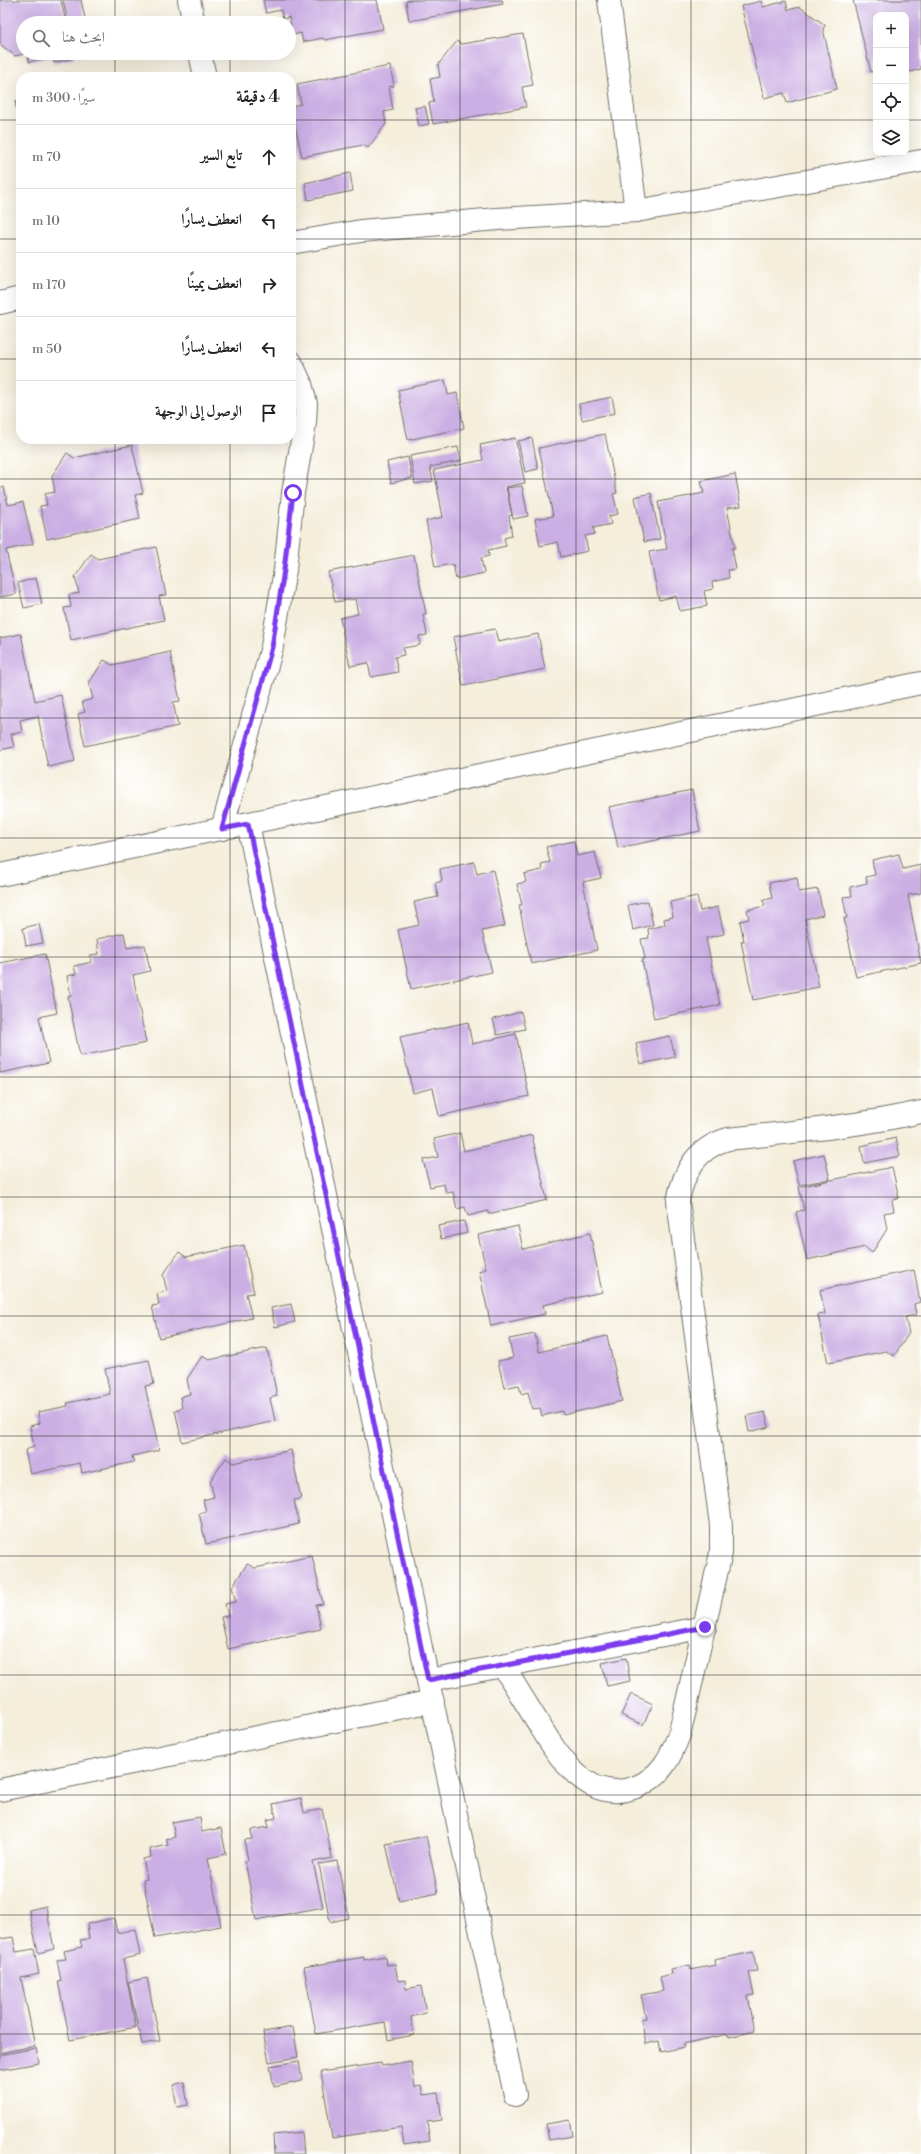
<!DOCTYPE html>
<html lang="ar">
<meta charset="utf-8">
<style>
body{margin:0;font-family:"Libre Bodoni",Amiri,serif;background:#f2f2f2;color:#222;direction:rtl}
.controls{position:absolute;right:12px;top:12px;display:grid;overflow:hidden;border-radius:8px;box-shadow:0 4px 16px #0002}
.controls button{width:36px;height:36px;display:grid;place-items:center;padding:0;border:0;border-bottom:1px solid #e0e0e0;background:#fff;color:#222;font:20px sans-serif}
.stop{position:absolute;width:12px;height:12px;margin:-9px;border:3px solid #7c3aed;border-radius:50%;background:#fff}
.stop.end{background:#7c3aed;border-color:#fff;box-shadow:0 1px 4px #0008}
.list{margin:0;padding:0;list-style:none}
h2{display:flex;justify-content:space-between;align-items:center;height:52px;margin:0;padding:0 16px;font-size:17px}
h2 small{font-size:13px;font-weight:400;color:#767676}
.list li{display:grid;grid-template-columns:26px 1fr auto;gap:12px;align-items:center;box-sizing:border-box;height:64px;padding:0 16px;border-top:1px solid #e0e0e0}
.list b{display:block;font-size:15px;white-space:nowrap}
.list em{font-size:13px;font-style:normal;color:#767676}
.icon{flex:none;width:22px;height:22px;fill:none;stroke:currentColor;stroke-width:2;stroke-linecap:round;stroke-linejoin:round}
.map{position:relative;flex:none;width:921px;height:2154px;overflow:hidden;direction:ltr}
.search{position:absolute;background:#fff;box-shadow:0 4px 16px #0002;left:16px;top:16px;width:280px;height:44px;display:flex;align-items:center;gap:10px;box-sizing:border-box;padding:0 14px;border-radius:22px;color:#767676;font-size:15px}
.panel{position:absolute;background:#fff;box-shadow:0 4px 16px #0002;left:16px;top:72px;width:280px;height:372px;border-radius:16px;direction:rtl}
.map>svg:first-child{display:block}
</style>
<div class="map">
<svg width="921" height="2154" viewBox="0 0 921 2154">
<rect width="100%" height="100%" fill="#fff"/>
<filter id="ink" filterUnits="userSpaceOnUse"><feTurbulence type="fractalNoise" baseFrequency=".025" numOctaves="2"/><feDisplacementMap in="SourceGraphic" scale="8" xChannelSelector="R" yChannelSelector="G"/><feConvolveMatrix kernelMatrix="1 2 1 2 8 2 1 2 1" color-interpolation-filters="sRGB"/></filter>
<filter id="wash" filterUnits="userSpaceOnUse"><feTurbulence type="fractalNoise" baseFrequency=".012" numOctaves="4" result="noise"/><feDisplacementMap in="SourceGraphic" scale="16" xChannelSelector="R" yChannelSelector="G"/><feGaussianBlur stdDeviation="0.9" result="paint"/><feColorMatrix in="noise" values="0 0 0 0 0 0 0 0 0 0 0 0 0 0 0 0 0 1.4 0 .05"/><feComposite in="paint" operator="in"/></filter>
<g filter="url(#wash)">
<rect width="100%" height="100%" fill="#f4eedb"/>
<g id="blocks">
<g fill="#cbaee3">
<path d="M0 0H61L66 23H23V54L15 56 0 44Z"/>
<path d="M63 0H81L85 18 68 22Z"/>
<path d="M263 0H377L383 29 324 40 323 38 303 42 301 33 293 35 289 17 283 19 281 10 266 13Z"/>
<path d="M410 0H502L503 4 409 21 406 1Z"/>
<path d="M853 0H921V69L906 73V15H876V71L871 72Z"/>
<path d="M761 1 763 7 786 1 788 10 800 7 825 25 823 29 837 89 787 103 784 93 764 98 741 6Z"/>
<path d="M523 34 533 85 522 87 526 107 433 124 429 103 434 102 430 79 440 77 438 65 457 41 461 44Z"/>
<path d="M27 53H72L74 58 54 63 53 57 29 62Z"/>
<path d="M390 66 394 86 389 87 393 110 384 112 386 124 368 148 363 145 302 157 291 106 301 104 297 84Z"/>
<path d="M21 100V128H20L15 101Z"/>
<path d="M425 106 429 124 419 126 415 108Z"/>
<path d="M350 173 353 191 308 200 305 183Z"/>
<path d="M445 380 448 395 457 393 464 428 408 440 398 390Z"/>
<path d="M612 397 615 413 582 420 579 404Z"/>
<path d="M605 434 617 493 613 494 618 514 609 516 611 524 593 528 595 534 585 536 588 551 561 557 558 542 540 546 535 519 553 516 539 448Z"/>
<path d="M515 438 525 483 506 487 512 515 509 516 512 536 504 538 506 546 488 550 489 556 481 558 484 573 456 579 453 564 435 567 426 521 443 517 434 470 483 460 480 445Z"/>
<path d="M532 438 538 469 525 472 518 441Z"/>
<path d="M132 445 143 493 135 495 140 519 47 539 40 506 47 505 45 494 55 492 52 476 67 453 74 458Z"/>
<path d="M458 447 461 461 430 467 433 481 415 484 410 456Z"/>
<path d="M408 457 412 478 391 483 387 462Z"/>
<path d="M735 474 741 506 727 508 735 548H732L736 569 728 570 729 578 712 582 713 589 704 591 707 606 680 611 676 596 659 600 649 552 667 549 658 502 704 493 701 481Z"/>
<path d="M522 486 528 516 513 519 507 488Z"/>
<path d="M4 487 8 505 23 502 33 544 6 550 16 594 0 597V488Z"/>
<path d="M651 493 660 539 644 542 635 497Z"/>
<path d="M156 547 166 595 159 596 164 620 71 640 64 608 71 607 69 595 79 593 75 577 91 554 98 559Z"/>
<path d="M414 555 426 614H423L427 635 419 636 420 645 403 648 404 655 395 657 398 672 371 677 368 663 350 666 340 618 358 614 355 599 335 602 328 572Z"/>
<path d="M36 578 42 604 24 608 18 583Z"/>
<path d="M495 629 498 642 538 634 545 669 463 686 453 637Z"/>
<path d="M21 634 35 701 61 695 75 761 48 767 38 716 20 720 22 732 11 734 14 747 0 750V638Z"/>
<path d="M170 652 180 701 173 702 178 726 85 746 78 714 85 712 82 702 93 699 89 683 104 660 112 665Z"/>
<path d="M692 790 700 831 618 848 609 807Z"/>
<path d="M574 841 577 856 595 852 601 878 583 882 597 950 531 964 519 905H522L517 884 526 882 524 874 542 870 541 864 550 862 546 847Z"/>
<path d="M899 854 903 869 921 865V893L908 895 921 963 856 977 844 918H847L843 897 852 896 850 887 867 883 866 877 875 875 872 860Z"/>
<path d="M474 862 477 874 493 870 505 926 482 931 492 972 411 989 398 930 419 925 414 902 438 897 435 883 442 881 440 869Z"/>
<path d="M797 877 799 892 818 889 823 915 805 919 819 987 753 1000 741 941H744L740 921 749 919 747 910 765 906 763 900 772 898 769 883Z"/>
<path d="M697 896 700 911 718 907 724 934 706 938 720 1005 654 1019 642 960 645 959 641 939 649 938 648 929 665 925 664 919 673 917 670 902Z"/>
<path d="M648 901 653 925 633 930 628 905Z"/>
<path d="M39 924 43 943 26 946 23 928Z"/>
<path d="M124 933 127 948 145 945 150 971 133 975 146 1043 80 1056 68 997 71 996 67 976 76 974 74 966 92 962 90 955 99 954 97 939Z"/>
<path d="M45 954 57 1013 39 1017 49 1063 0 1073V963Z"/>
<path d="M521 1012 525 1029 497 1035 493 1019Z"/>
<path d="M468 1022 472 1044 516 1034 529 1096 439 1116 433 1088 413 1093 400 1037Z"/>
<path d="M670 1036 675 1057 640 1064 636 1043Z"/>
<path d="M460 1133 464 1151 532 1135 547 1200 488 1214V1211L468 1216 465 1207 457 1209 453 1192 446 1193 444 1184 430 1187 423 1160 438 1157 434 1139Z"/>
<path d="M896 1138 900 1156 864 1163 861 1146Z"/>
<path d="M824 1154 830 1179 799 1185 793 1161Z"/>
<path d="M892 1167 899 1198 892 1200 894 1211 884 1213 887 1229 872 1253 865 1247 807 1260 796 1212 804 1210 799 1187Z"/>
<path d="M464 1221 467 1233 441 1239 438 1226Z"/>
<path d="M518 1226 523 1249 590 1233 602 1292 543 1305 545 1314 491 1326 479 1271 486 1269 478 1235Z"/>
<path d="M244 1245 254 1293 246 1294 252 1318 159 1338 152 1306 159 1305 157 1294 167 1291 163 1275 179 1252 186 1257Z"/>
<path d="M914 1270 920 1302 914 1304 916 1315 905 1317 909 1333 894 1356 886 1351 828 1363 818 1315 825 1314 820 1290Z"/>
<path d="M291 1304 295 1322 275 1327 271 1308Z"/>
<path d="M535 1334 539 1352 607 1336 622 1401 563 1415 562 1411 542 1416 540 1408 532 1409 528 1392 521 1394 519 1385 504 1388 498 1361 513 1358 509 1339Z"/>
<path d="M267 1348 277 1396 270 1398 275 1421 182 1442 175 1410 182 1408 180 1397 190 1394 187 1379 202 1356 209 1360Z"/>
<path d="M149 1360 154 1384 145 1386 159 1450 132 1456 134 1462 82 1473 80 1463 30 1474 25 1450 34 1447 30 1426 40 1423 38 1412 68 1406 67 1403 110 1394 105 1369Z"/>
<path d="M765 1412 769 1427 749 1432 746 1416Z"/>
<path d="M291 1450 301 1499 294 1500 299 1524 206 1544 199 1513 206 1511 203 1500 214 1497 210 1481 226 1458 233 1463Z"/>
<path d="M312 1556 323 1604 316 1605 321 1629 228 1649 221 1617 228 1616 225 1604 236 1602 232 1587 247 1564 255 1568Z"/>
<path d="M626 1658 630 1681 607 1686 602 1663Z"/>
<path d="M631 1694 653 1704 643 1725 621 1715Z"/>
<path d="M301 1798 304 1813 322 1809 332 1858 313 1862 323 1907 256 1920 245 1861 248 1860 244 1840 252 1839 251 1830 269 1827 267 1820 276 1818 273 1804Z"/>
<path d="M200 1817 202 1832 221 1828 226 1854 208 1858 221 1926 155 1938 143 1880 147 1879 143 1859 151 1857 150 1849 168 1845 166 1839 175 1837 172 1822Z"/>
<path d="M426 1836 438 1893 399 1901 386 1844Z"/>
<path d="M337 1861 349 1918 330 1922 319 1864Z"/>
<path d="M46 1906 54 1949 38 1953 29 1910Z"/>
<path d="M114 1918 117 1933 135 1929 140 1955 123 1959 136 2027 70 2040 58 1981H61L57 1960 66 1959 64 1951 82 1947 80 1940 89 1939 87 1924Z"/>
<path d="M13 1937 16 1952 34 1949 39 1974 21 1978 35 2046 0 2053V1939Z"/>
<path d="M753 1952 757 1971 749 1972 754 1995 748 1996 755 2031 729 2037 728 2034 683 2044 684 2047 661 2052 659 2041 646 2044 641 2019 646 2018 641 1995 663 1991 660 1977 672 1974 671 1969 690 1965 691 1970 715 1965 714 1960Z"/>
<path d="M385 1956 386 1965 395 1964 398 1981 405 1980 406 1989 421 1986 426 2013 411 2017 414 2035 388 2040 385 2022 316 2034 304 1967 364 1957V1960Z"/>
<path d="M147 1978 160 2041 142 2044 128 1982Z"/>
<path d="M293 2027 298 2057 269 2062 263 2032Z"/>
<path d="M36 2048 39 2063 0 2070V2055Z"/>
<path d="M299 2061 302 2081 274 2087 270 2066Z"/>
<path d="M411 2061 415 2087 421 2086 423 2095 438 2093 442 2120 427 2122 430 2141 404 2145 401 2127 332 2138 321 2072 381 2063 382 2066Z"/>
<path d="M184 2082 188 2105 177 2107 173 2085Z"/>
<path d="M570 2120 573 2136 549 2140 546 2124Z"/>
<path d="M302 2132 304 2154H274L273 2135Z"/>
</g>
</g>
</g>
<g filter="url(#ink)">
<use href="#blocks" fill-opacity="0" stroke="#716f69" stroke-width="1"/>
<g fill="none" stroke-linecap="round" stroke-linejoin="round">
<g stroke="#716f69" stroke-width="24">
<g id="minor">
<path d="M189 0 194 23"/>
<path d="M609 0 636 211"/>
<path d="M200 53 205 77"/>
<path d="M291 243 361 231 497 219 636 211 921 161"/>
<path d="M0 303 21 298"/>
<path d="M248 824 515 2095"/>
<path d="M222 829 272 647 285 570 293 493 305 423 306 404 301 384 291 362"/>
<path d="M0 875 921 683"/>
<path d="M503 1666C514 1684 525 1702 537 1721 557 1754 587 1806 636 1787 661 1777 671 1757 680 1732L721 1553V1525L678 1201C684 1170 697 1148 728 1139 793 1132 858 1126 921 1112"/>
<path d="M429 1680 705 1627"/>
<path d="M0 1790 433 1701"/>
</g>
</g>
<use href="#minor" stroke="#fff" stroke-width="22"/>
</g>
</g>
<g fill="none" stroke-linecap="round" stroke-linejoin="round" filter="url(#ink)">
<path stroke="#7c3aed" stroke-width="5" d="M293 493 284 570 272 647 222 829 248 824 428 1680 705 1627"/>
</g>
<path fill="none" stroke="#2b2b2b" stroke-width="1" stroke-opacity="0.55" d="M115 0V23M230 0V23M345 0V2154M460 0V2154M576 0V2154M691 0V2154M806 0V2154M115 53V77M230 53V77M0 120H21M291 120H876M906 120H921M0 239H21M291 239H921M0 359H21M291 359H921M115 439V2154M230 439V2154M0 479H921M0 598H921M0 718H921M0 838H921M0 957H921M0 1077H921M0 1197H921M0 1316H921M0 1436H921M0 1556H921M0 1675H921M0 1795H921M0 1915H921M0 2034H921"/>
</svg>
<div class="controls">
<button>+</button>
<button>−</button>
<button><svg class="icon" aria-label="locate" viewBox="0 0 24 24"><circle cx="12" cy="12" r="6"/><path d="M12 2v4M12 18v4M2 12h4M18 12h4"/></svg></button>
<button><svg class="icon" aria-label="layers" viewBox="0 0 24 24"><path d="M12 4l9 5-9 5-9-5zM3 14l9 5 9-5"/></svg></button>
</div>
<div class="stop" style="left:293px;top:493px"></div>
<div class="stop end" style="left:705px;top:1627px"></div>
<div class="search"><svg class="icon" aria-label="search" viewBox="0 0 24 24"><circle cx="10" cy="10" r="6"/><path d="M15 15l6 6"/></svg>ابحث هنا</div>
<section class="panel">
<h2>4 دقيقة<small>سيرًا · 300 m</small></h2>
<ul class="list">
<li><svg class="icon" aria-label="ahead" viewBox="0 0 24 24"><path d="M12 20V5M6 11l6-6 6 6"/></svg><div><b>تابع السير</b></div><em>70 m</em></li>
<li><svg class="icon" aria-label="left" viewBox="0 0 24 24"><path d="M17 20v-9H6M10 6l-5 5 5 5"/></svg><div><b>انعطف يسارًا</b></div><em>10 m</em></li>
<li><svg class="icon" aria-label="right" viewBox="0 0 24 24"><path d="M7 20v-9h11M14 6l5 5-5 5"/></svg><div><b>انعطف يمينًا</b></div><em>170 m</em></li>
<li><svg class="icon" aria-label="left" viewBox="0 0 24 24"><path d="M17 20v-9H6M10 6l-5 5 5 5"/></svg><div><b>انعطف يسارًا</b></div><em>50 m</em></li>
<li><svg class="icon" aria-label="arrive" viewBox="0 0 24 24"><path d="M6 21V4h12l-3 4 3 4H6"/></svg><div><b>الوصول إلى الوجهة</b></div></li>
</ul>
</section>
</div>
